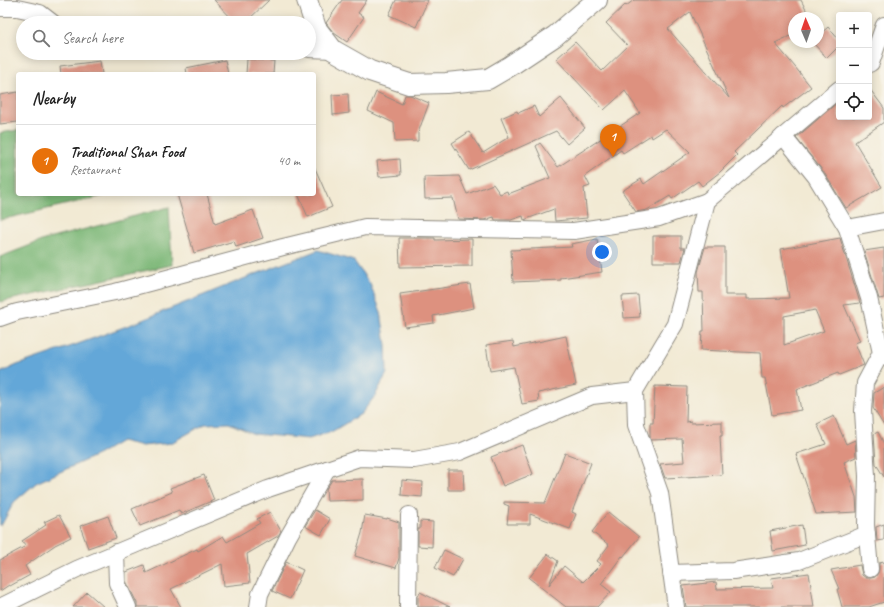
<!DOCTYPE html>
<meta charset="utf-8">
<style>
body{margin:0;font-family:Caveat,sans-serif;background:#f2f2f2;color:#222}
.controls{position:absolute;right:12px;top:12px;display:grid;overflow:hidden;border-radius:4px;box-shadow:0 2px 10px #0003}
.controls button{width:36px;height:36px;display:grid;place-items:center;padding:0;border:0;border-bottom:1px solid #e0e0e0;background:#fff;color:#222;font:20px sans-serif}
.compass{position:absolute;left:788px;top:12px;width:36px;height:36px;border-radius:50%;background:#fff;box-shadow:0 2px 10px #0003;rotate:358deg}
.you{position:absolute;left:602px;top:252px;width:14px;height:14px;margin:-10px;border:3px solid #fff;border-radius:50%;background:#1a73e8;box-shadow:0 0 0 6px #1a73e833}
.badge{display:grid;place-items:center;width:26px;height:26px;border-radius:50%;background:#c8321e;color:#fff;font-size:13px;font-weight:700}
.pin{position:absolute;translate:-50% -33px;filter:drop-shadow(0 1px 2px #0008)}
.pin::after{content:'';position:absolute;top:21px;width:14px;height:12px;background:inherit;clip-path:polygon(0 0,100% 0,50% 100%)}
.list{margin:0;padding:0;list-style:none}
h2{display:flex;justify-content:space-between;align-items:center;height:52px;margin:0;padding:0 16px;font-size:17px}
h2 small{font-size:13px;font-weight:400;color:#767676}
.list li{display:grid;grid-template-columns:26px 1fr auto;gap:12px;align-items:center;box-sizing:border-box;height:72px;padding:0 16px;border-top:1px solid #e0e0e0}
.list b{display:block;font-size:15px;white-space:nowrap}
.list p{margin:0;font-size:13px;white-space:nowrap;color:#767676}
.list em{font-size:13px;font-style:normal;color:#767676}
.icon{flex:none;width:22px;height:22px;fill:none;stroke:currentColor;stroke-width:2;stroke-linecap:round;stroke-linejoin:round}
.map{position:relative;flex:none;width:884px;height:607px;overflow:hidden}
.search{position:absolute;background:#fff;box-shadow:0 2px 10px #0003;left:16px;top:16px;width:300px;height:44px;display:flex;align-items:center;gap:10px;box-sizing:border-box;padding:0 14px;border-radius:22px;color:#767676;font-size:15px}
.panel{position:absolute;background:#fff;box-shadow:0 2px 10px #0003;left:16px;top:72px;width:300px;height:124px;border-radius:4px}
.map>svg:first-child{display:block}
</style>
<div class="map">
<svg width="884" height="607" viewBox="0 0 884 607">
<rect width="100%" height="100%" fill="#f7f3e8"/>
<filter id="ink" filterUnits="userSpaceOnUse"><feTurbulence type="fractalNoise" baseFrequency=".025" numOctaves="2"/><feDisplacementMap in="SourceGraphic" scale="8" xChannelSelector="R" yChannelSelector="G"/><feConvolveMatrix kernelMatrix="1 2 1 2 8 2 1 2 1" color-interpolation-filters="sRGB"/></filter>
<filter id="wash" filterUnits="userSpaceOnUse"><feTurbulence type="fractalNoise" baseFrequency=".012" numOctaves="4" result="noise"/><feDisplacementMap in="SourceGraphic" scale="16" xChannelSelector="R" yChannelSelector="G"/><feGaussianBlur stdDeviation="0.9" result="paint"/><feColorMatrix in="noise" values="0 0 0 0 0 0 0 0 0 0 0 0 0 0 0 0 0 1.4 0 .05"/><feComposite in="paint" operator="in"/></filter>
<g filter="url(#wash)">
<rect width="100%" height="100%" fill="#f2ead4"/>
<g fill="#7db878" stroke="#547252">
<path d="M18 130V194H111L0 220V133Z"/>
<path d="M169 207 172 265 0 302V257L44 240Z"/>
</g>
<path fill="#63a7d8" stroke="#476982" d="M318 250 354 261 370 284 381 312 386 345 387 373 375 396 361 414 333 431 309 439 289 437 254 434 229 423 205 424 171 443 142 446 121 441 99 454 36 483 14 502 2 524 0 526V373L17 365 75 345 135 323 248 277Z"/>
<g id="blocks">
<g fill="#dd917f" fill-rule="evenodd">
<path d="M214 0H269L245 23H236Z"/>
<path d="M342 0H367L358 13 364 17 347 42 334 33 326 23Z"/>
<path d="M396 0H428L416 27 389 15Z"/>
<path d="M634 0H801L810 18H794V34L775 43 795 67 811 87 783 108 782 106 734 152 737 155 720 172 702 186 698 181 672 199 670 196 647 210 636 212 622 191 641 179 644 184 690 152 666 129 652 138 651 135 623 153 621 150 585 176 590 186 584 188 587 218 555 221 554 209 524 220 523 216 511 220H495L494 217 484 220 458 219 453 198 425 199 424 177 459 176 467 194 493 184 500 194 507 191 508 194 550 178 536 146 540 143 558 167 640 113 625 91 604 110 556 59 575 42 602 71 628 46 606 23 625 5 626 6ZM690 12 729 98 668 29Z"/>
<path d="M828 27 839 40V46L827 58 812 42H818V36Z"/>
<path d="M247 59 274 61 273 74H246Z"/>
<path d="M225 60 228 74H187L186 68Z"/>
<path d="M100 61 102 74H61L60 66Z"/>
<path d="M869 88 884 108V122L855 142 882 187 846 208 823 171 796 138 839 101V117H869Z"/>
<path d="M18 92V122L0 124V95Z"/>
<path d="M376 92 402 104 405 95H410L429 103 418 133V141L395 142 394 123 368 111Z"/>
<path d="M348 94 349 113 333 115 332 95Z"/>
<path d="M561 98 585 128 567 144 556 131 469 170 452 143 469 132 483 153 509 137 501 118 517 111 518 113 534 106 539 117Z"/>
<path d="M400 159 401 175 379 177 377 161Z"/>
<path d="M314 166 332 207 308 217 298 194H314Z"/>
<path d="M177 194H207L215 224 253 210 263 238 236 247 234 241 194 253Z"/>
<path d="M653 236H681V248H685L681 262H653Z"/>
<path d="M399 238H435V240L472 239V266L400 267Z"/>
<path d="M840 238 860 303 844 305 860 341 855 343 864 365 839 375 838 373 797 389 801 410 772 415 765 378H762L760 353 701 350 702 331H704L703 292H699L698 272 705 247H725V295H747V299L789 298 781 249ZM815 310 824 331 784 345V316Z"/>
<path d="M597 239 602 272 561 278V280L513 282 511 250 572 247 571 244Z"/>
<path d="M884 248V298L879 299 864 251Z"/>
<path d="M470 284 474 308 433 316 434 323 405 327 400 294Z"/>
<path d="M638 295 640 317 624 318 622 296Z"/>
<path d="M566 336 576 385 538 393 539 401 522 404 514 367 490 371 486 345 513 341 514 347Z"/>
<path d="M655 386 687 387 686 422 691 421V423L722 422V436H720L722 475 665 478 660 464 684 462 682 439 651 440 650 437V423H653Z"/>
<path d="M884 387V426L873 408 874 393Z"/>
<path d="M834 416 846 444 855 440 856 457 844 462 856 497 857 512 816 514 796 454 826 444 817 424Z"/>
<path d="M878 432 884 444V477L876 464 874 434Z"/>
<path d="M522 445 533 474 503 486 491 457Z"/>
<path d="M565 453 591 463 572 512 576 514 570 529 530 514V524H507L509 506 504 504V502L545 503Z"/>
<path d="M448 470H463L464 490H448Z"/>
<path d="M204 475 214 500 181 514 179 510 140 526 132 509 172 492 170 488Z"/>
<path d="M363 479V500L327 501 326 489 332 480Z"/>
<path d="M402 480 423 482 422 497 401 495Z"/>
<path d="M315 510 330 519 321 535 305 526Z"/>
<path d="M270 512 281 531 278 536 247 554 250 583 224 586 222 564 171 589 181 607H137V603L126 581V572L144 565 146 573 197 549 198 551 223 536 227 542 260 523 257 519Z"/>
<path d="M608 512 639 537 623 557 622 556 601 584 611 592 597 607H566L529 578 548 554 558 561 549 585 564 566 583 582 601 564 597 561 609 545 592 532Z"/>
<path d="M59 515 71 537 55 545 25 566 30 575 10 586 9 585 0 591V560L26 546 22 541 46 525 44 522Z"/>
<path d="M365 515 387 519V518L399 522V558L396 568 355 556 362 533Z"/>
<path d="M108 516 116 538 88 548 80 526Z"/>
<path d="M420 521 433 522 432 547 418 546V529H420Z"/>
<path d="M884 524V540L877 541 876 527Z"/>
<path d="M802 525 805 545 773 551 770 531Z"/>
<path d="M444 550 463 559 453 577 435 568Z"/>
<path d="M286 562 303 570 290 599 272 591Z"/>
<path d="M884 562V602L869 607H842L837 589H839L831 570 860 565 862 575 866 578H871L875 577 878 573 879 569V563Z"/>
<path d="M809 573 814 607H686L683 586 716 582 717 589 773 588 771 578Z"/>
<path d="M87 592 104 607H73Z"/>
<path d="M420 592 450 607H418V597Z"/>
</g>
</g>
</g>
<g filter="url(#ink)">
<use href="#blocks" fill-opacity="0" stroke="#8e8a80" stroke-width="1"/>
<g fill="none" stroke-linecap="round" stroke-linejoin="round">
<g stroke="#8e8a80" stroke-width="18">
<g id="minor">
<path d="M0 8H17L40 13 53 23"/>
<path d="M309 49 333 50"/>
<path d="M869 64 871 63 884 25"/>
<path d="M783 136 816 177 847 228 869 298 881 353 884 357"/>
<path d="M847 228 884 221"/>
<path d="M0 318 17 312 115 292 283 247 365 227 574 231 659 218 707 201 839 89"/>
<path d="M116 552 117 583 128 607"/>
<path d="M870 569 866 525 867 476 863 411 865 383 881 353"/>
<path d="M671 573 733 571 799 561 867 534"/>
<path d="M0 607 77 569 132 546 268 489 327 469 359 458 414 460 460 452 592 396 635 391"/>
<path d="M258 607 260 594 288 537 327 469"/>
<path d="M408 607 409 515"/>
<path d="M676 607 660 493 636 425 635 391 675 324 707 201"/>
</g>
</g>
<g stroke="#8e8a80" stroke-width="22">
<path id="tertiary" d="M307 0 316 28 333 50 370 71 409 84 446 83 488 79 510 66 555 36 597 0"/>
</g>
<use href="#minor" stroke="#fff" stroke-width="16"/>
<use href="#tertiary" stroke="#fff" stroke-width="20"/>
</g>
</g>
</svg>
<div class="controls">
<button>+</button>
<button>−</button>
<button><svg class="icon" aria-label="locate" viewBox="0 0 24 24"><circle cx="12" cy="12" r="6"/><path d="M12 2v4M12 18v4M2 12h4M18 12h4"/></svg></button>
</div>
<svg class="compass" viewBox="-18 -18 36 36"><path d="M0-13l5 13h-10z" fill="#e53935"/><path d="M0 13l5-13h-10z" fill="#767676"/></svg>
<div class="you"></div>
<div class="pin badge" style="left:613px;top:157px;background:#e8710a">1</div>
<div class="search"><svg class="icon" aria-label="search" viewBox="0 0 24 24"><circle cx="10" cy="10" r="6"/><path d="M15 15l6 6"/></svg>Search here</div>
<section class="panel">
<h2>Nearby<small></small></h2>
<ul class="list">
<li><span class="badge" style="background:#e8710a">1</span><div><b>Traditional Shan Food</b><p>Restaurant</p></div><em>40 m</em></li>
</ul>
</section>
</div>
